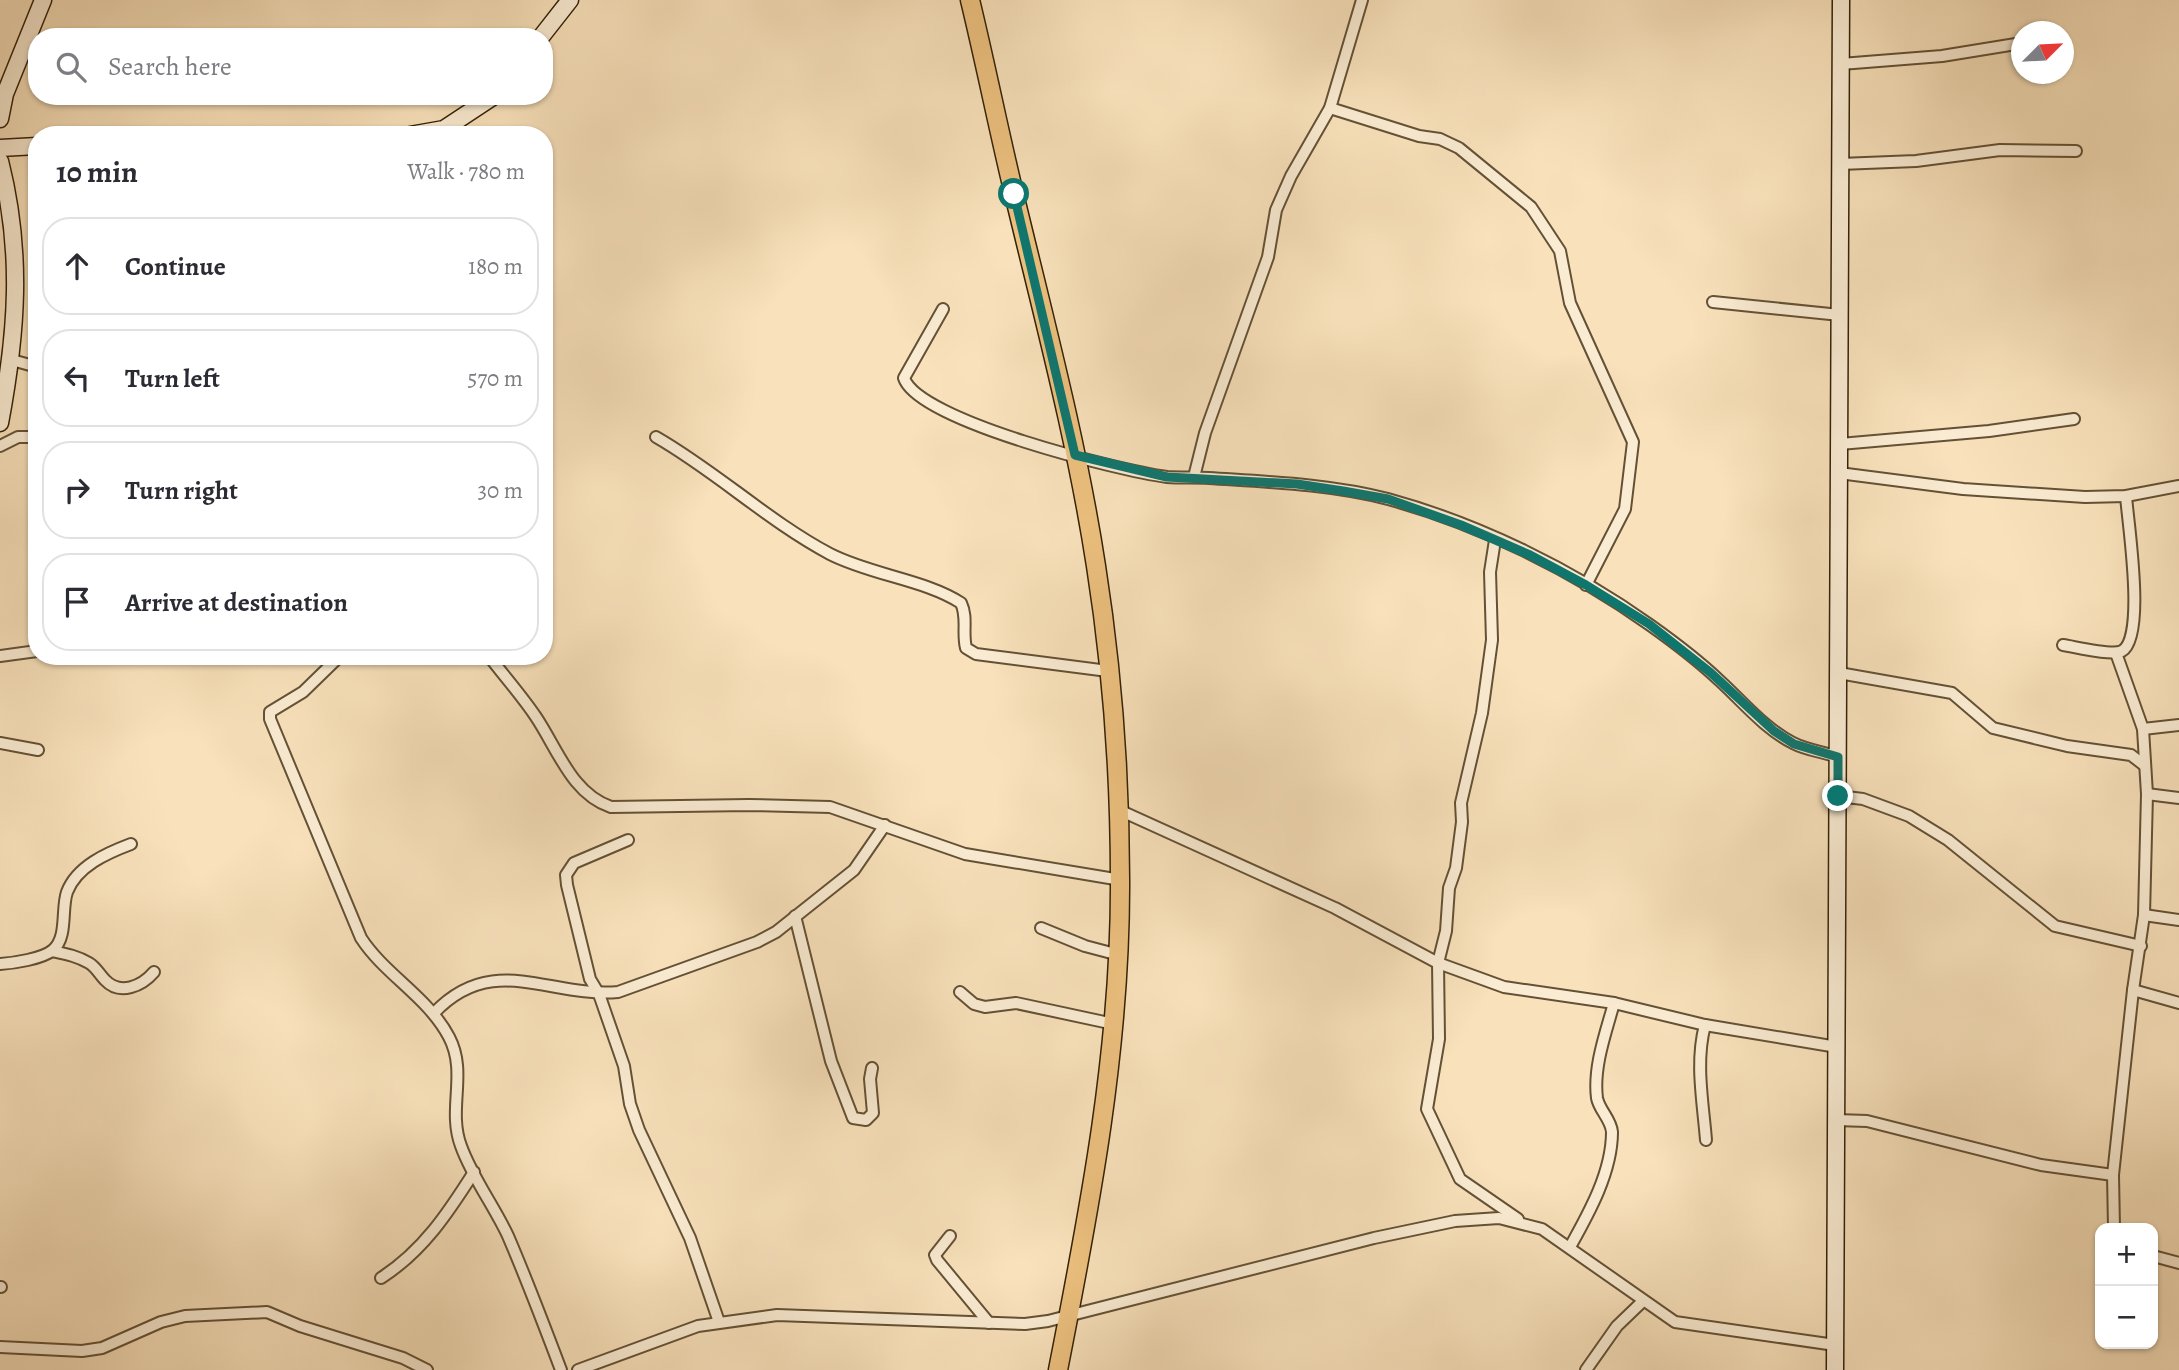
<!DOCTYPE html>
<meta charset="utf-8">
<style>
body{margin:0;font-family:Alegreya,serif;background:#f7f7f7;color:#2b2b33}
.controls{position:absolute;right:21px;bottom:21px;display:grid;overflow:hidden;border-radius:14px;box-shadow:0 2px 5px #0004}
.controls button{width:63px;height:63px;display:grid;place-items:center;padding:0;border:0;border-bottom:2px solid #e1e1e2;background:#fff;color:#2b2b33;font:35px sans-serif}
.compass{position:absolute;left:2011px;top:21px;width:63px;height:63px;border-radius:50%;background:#fff;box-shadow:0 2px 5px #0004;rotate:66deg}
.stop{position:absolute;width:21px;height:21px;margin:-16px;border:5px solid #0f766e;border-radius:50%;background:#fff}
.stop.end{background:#0f766e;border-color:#fff;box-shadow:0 2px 7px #0008}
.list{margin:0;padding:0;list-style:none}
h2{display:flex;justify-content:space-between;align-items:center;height:91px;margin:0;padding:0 28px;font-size:30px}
h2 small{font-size:23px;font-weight:400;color:#7c7c81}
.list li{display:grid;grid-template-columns:46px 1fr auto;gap:21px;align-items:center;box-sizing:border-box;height:98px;margin:0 14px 14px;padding:0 14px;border:2px solid #e1e1e2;border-radius:28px}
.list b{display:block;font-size:26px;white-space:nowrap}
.list em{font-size:23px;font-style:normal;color:#7c7c81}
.icon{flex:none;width:38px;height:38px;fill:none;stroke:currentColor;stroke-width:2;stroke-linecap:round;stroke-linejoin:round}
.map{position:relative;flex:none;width:2179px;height:1370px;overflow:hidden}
.search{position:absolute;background:#fff;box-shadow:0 2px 5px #0004;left:28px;top:28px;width:525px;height:77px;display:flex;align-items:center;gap:18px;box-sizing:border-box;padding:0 24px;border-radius:28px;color:#7c7c81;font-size:26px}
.panel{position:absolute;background:#fff;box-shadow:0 2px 5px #0004;left:28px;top:126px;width:525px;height:539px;border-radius:28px}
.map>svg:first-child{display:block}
</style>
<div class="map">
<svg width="2179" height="1370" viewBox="0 0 2179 1370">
<rect width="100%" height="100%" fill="#f8e1bb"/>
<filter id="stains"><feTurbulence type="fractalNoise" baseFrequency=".00286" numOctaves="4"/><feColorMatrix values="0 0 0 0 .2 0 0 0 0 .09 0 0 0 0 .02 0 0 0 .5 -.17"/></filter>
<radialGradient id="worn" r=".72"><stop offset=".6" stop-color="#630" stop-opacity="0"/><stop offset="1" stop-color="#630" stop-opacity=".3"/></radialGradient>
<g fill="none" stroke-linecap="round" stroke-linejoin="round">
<g stroke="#645135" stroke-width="14">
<g id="street">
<path d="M1841 64 1942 56 2022 43"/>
<path d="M1330 108 1419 136 1440 139 1459 148 1531 207 1560 251 1570 303 1633 442 1625 509 1586 585"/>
<path d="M1840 164 1916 161 2000 150 2076 151"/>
<path d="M1713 302 1840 315"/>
<path d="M943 309 904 378C918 421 1121 471 1167 477 1181 478 1195 477 1209 478 1269 482 1330 484 1388 499 1479 524 1573 570 1650 625 1674 642 1699 661 1720 681 1743 702 1765 729 1793 743 1806 750 1824 752 1838 757"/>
<path d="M12 360 37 367"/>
<path d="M656 437C717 472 768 521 830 554 871 575 926 580 961 603 968 618 962 632 966 648L976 654 1108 671"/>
<path d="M1840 444 1989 431 2074 419"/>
<path d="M0 446 18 437H37"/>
<path d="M1839 473 1963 489 2085 497 2126 496 2179 486"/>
<path d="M1194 477 1205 433 1268 257 1276 210 1291 176 1330 108 1362 0"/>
<path d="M1495 540 1490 572 1492 640 1482 713 1461 803 1462 822 1456 868 1449 888 1446 931 1438 963 1439 1039 1427 1109 1460 1179 1518 1219"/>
<path d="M2063 645C2076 647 2112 656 2122 651 2146 637 2128 524 2126 496"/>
<path d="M0 656 37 651"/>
<path d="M340 656 303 692 270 712V719L361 938C385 975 428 997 449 1037 468 1073 447 1109 461 1146 472 1177 494 1206 508 1236 527 1280 544 1325 561 1370"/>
<path d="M489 656C504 676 522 696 536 717 558 750 572 794 611 807L749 805 830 807 965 854 1121 880"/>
<path d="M1839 673 1952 693 1993 728 2067 746 2131 755 2144 765"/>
<path d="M2143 729 2179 725"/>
<path d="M0 743 38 750"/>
<path d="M2147 794 2179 798"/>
<path d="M1838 796 1863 799 1909 816 1948 840 2055 926 2141 946"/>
<path d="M1119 810 1335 908 1438 963 1504 987 1614 1003 1705 1025 1837 1047"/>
<path d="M628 840 574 863 566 875 567 885 590 979 599 994 624 1066 630 1104 639 1130 690 1238 719 1322"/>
<path d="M2144 915 2179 920"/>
<path d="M795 916 831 1061 853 1118 866 1120 873 1113 870 1079 872 1068"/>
<path d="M1041 928 1085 946 1119 955"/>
<path d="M52 951C66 954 77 956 89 963 96 967 99 974 105 980 120 996 142 986 154 972"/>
<path d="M0 964C14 963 42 959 53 950 68 937 61 909 67 892 77 866 107 853 131 844"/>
<path d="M2133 990 2179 1003"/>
<path d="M960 992 974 1004 985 1007 1016 1003 1114 1024"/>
<path d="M434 1013C493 951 549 998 618 992L757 942 776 932 854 870 885 825"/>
<path d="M1705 1025C1695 1062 1703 1102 1706 1140"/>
<path d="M1836 1120 1867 1121 2041 1165 2113 1175"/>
<path d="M2114 1228 2113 1175 2133 990 2144 915 2147 794 2143 729 2116 653"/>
<path d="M950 1236 935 1255 937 1260 989 1323"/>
<path d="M1570 1247C1589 1213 1612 1172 1612 1132 1611 1119 1599 1110 1597 1098 1593 1067 1606 1032 1614 1003"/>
<path d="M2153 1256 2179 1263"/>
<path d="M381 1278C423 1251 448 1213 474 1172"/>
<path d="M0 1287H1"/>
<path d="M0 1347 82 1351 102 1348 161 1322 185 1316 267 1312 300 1326 403 1358 427 1370"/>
<path d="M578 1370 698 1326 777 1315 1025 1324 1048 1321 1374 1238 1455 1221 1499 1218 1542 1229 1675 1322 1835 1345"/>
<path d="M1586 1370 1617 1326 1642 1302"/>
</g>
</g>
<g stroke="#332108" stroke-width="19">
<g id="secondary">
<path d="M541 37 570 0"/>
<path d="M0 119 5 94 43 0"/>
<path d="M410 135 444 129 494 96"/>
<path d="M0 148 37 146"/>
<path d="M0 161C23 252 17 332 0 423"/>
<path d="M1835 1370 1841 0"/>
</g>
</g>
<g stroke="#332108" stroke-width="21">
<path id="primary" d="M970 0C986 66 999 132 1015 198 1044 319 1077 442 1096 566 1112 668 1120 775 1120 879 1121 1046 1090 1207 1058 1370"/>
</g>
<use href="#street" stroke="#faecd3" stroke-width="10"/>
<use href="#secondary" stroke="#faecd3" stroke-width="16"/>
<use href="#primary" stroke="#ecc07e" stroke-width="18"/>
</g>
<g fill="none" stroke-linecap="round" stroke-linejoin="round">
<path stroke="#0f766e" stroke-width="9" d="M1014 194 1075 455 1167 477 1297 484 1343 491 1388 499 1461 525 1530 555 1586 585 1649 624 1711 673 1774 731 1794 744 1838 757V796"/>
</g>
<rect width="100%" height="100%" filter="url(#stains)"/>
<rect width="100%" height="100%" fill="url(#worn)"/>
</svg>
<div class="controls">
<button>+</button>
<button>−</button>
</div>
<svg class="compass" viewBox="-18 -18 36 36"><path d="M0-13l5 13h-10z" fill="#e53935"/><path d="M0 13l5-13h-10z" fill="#7c7c81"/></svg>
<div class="stop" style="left:1014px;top:194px"></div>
<div class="stop end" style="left:1838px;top:796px"></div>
<div class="search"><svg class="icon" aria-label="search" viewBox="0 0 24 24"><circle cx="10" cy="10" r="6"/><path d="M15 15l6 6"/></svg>Search here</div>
<section class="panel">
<h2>10 min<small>Walk · 780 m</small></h2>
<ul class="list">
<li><svg class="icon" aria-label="ahead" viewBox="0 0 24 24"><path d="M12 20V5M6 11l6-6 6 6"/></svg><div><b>Continue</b></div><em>180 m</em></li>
<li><svg class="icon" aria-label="left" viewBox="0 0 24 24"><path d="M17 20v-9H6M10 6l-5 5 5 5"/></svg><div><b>Turn left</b></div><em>570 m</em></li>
<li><svg class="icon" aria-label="right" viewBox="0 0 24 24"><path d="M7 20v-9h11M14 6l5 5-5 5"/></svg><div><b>Turn right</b></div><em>30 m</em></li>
<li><svg class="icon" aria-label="arrive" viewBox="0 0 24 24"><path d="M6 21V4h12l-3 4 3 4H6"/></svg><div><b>Arrive at destination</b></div></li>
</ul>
</section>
</div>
